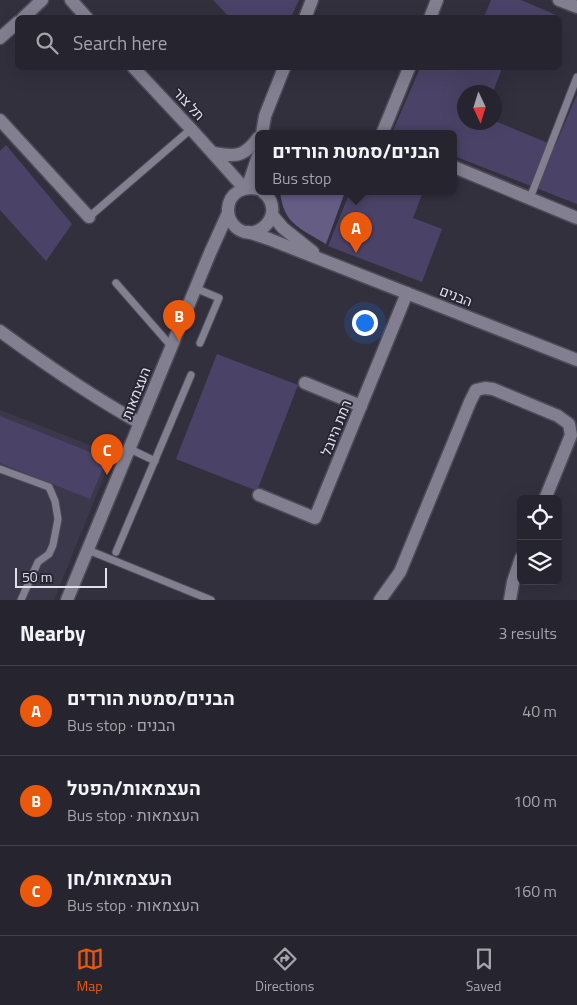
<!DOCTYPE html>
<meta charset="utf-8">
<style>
body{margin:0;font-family:"Titillium Web",Heebo,sans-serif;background:#32303a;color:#f1f3f6}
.controls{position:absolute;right:15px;bottom:15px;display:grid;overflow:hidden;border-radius:8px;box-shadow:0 5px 20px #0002}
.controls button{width:45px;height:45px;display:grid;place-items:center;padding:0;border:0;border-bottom:1px solid #42414a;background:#26242e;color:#f1f3f6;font:25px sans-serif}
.compass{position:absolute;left:457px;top:85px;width:45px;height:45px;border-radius:50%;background:#26242e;box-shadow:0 5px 20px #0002;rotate:176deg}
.scale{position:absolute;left:15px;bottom:12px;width:92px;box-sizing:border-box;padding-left:5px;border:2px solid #e0dfe8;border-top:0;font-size:14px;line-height:18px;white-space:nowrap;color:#e0dfe8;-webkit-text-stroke:4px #292634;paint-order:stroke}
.you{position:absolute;left:364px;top:322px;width:18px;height:18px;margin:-12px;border:4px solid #fff;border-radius:50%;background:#1a73e8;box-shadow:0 0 0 8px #1a73e833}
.badge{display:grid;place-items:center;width:32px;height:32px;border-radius:50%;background:#ea580c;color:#fff;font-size:16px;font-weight:700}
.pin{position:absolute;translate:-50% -41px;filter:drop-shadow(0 1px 2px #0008)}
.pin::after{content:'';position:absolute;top:26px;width:18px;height:15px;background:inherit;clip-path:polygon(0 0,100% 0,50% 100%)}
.popup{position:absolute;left:255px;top:130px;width:202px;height:65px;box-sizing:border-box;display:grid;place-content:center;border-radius:8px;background:#26242e;filter:drop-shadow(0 1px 4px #0005);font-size:16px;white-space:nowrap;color:#a4a4aa}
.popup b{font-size:19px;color:#f1f3f6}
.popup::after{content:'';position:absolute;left:50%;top:100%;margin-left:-10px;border:10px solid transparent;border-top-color:#26242e}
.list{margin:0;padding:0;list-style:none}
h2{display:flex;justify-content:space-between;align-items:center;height:65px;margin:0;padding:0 20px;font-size:21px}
h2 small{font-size:16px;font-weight:400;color:#a4a4aa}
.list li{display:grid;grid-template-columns:32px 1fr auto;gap:15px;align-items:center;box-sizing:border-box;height:90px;padding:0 20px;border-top:1px solid #42414a}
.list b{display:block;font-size:19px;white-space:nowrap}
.list p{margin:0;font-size:16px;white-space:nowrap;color:#a4a4aa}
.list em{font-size:16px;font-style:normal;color:#a4a4aa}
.icon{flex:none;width:28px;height:28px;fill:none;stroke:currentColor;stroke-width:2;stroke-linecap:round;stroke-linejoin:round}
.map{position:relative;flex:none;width:577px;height:600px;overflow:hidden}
.search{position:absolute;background:#26242e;box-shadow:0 5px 20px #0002;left:15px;right:15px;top:15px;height:55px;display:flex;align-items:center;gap:12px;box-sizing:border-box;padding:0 18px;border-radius:8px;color:#a4a4aa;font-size:19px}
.sheet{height:335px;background:#26242e}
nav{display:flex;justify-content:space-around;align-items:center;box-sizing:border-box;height:70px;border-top:1px solid #42414a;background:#26242e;font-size:14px;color:#a4a4aa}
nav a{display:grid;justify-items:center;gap:2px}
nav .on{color:#ea580c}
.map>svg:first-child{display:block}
</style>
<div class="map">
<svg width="577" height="600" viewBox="0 0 577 600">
<rect width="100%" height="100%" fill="#33303e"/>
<path fill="#3c384c" d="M0 410 113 454 54 600H0Z"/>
<g fill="#4b4367">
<path d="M213 0H299L291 17 230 18Z"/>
<path d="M491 0H521L556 15 555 18 484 17Z"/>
<path d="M420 68H502L493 92H464V122H494L495 121 555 146 577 95V204L454 156V134H396L392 133Z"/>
<path d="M6 145 72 224 46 261 0 210V151Z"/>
<path d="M350 192H423L413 218 442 229 422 282 328 246Z"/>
<path d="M217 354 298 385 257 491 176 459Z"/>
<path d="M0 416 107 459 90 499 0 463Z"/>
</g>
<path fill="#655d84" d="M280 192H345L326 244C315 237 293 227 287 215 283 209 281 199 280 192Z"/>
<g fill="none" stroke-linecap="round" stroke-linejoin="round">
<g stroke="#4d4c58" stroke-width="9">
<g id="service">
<path d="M530 198 577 77"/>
<path d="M89 217 191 129"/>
<path d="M116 283 171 346"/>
<path d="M195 288 219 298 200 343"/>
<path d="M130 449 155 461"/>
<path d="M0 469 49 487 55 501 58 519 53 545 49 554 38 562 21 600"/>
<path d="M88 550 211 600"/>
<path d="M116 552 191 375"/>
</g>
</g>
<g stroke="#4d4c58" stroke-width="15">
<g id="minor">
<path d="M559 0 577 7"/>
<path d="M23 18 42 0"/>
<path d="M430 18 437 0"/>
<path d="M0 38 18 22"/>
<path d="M0 120 89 217"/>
<path d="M382 134 409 68"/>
<path d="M454 167 577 218"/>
<path d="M0 331C45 364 91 396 140 423"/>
<path d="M305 383 361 406"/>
<path d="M259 495 315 518 407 293"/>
<path d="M380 600 400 572 470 402 476 390 485 388 493 389 558 416 569 424 571 435 545 499"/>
<path d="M510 600 513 582 521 558"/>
</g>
</g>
<g stroke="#4d4c58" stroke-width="15">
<g id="tertiary">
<path d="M71 0 87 18"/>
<path d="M305 18 312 0"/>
<path d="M134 68 191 129 244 188"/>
<path d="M262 134 265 116 284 68"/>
<path d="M213 153C236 157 244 157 258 138"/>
<path d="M247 188 250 180 258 156"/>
<path d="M258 189C244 185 229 193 228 209 228 214 229 219 232 223 252 250 290 214 263 192"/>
<path d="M272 215 283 228 313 252"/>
<path d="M248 232 269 239 577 360"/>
<path d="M67 600 210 253 228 213"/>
</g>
</g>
<use href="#service" stroke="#827f91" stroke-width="7"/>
<use href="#minor" stroke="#827f91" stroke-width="12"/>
<use href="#tertiary" stroke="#827f91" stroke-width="12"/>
</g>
<g text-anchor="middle" stroke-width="4" stroke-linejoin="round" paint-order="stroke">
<g font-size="14" fill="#e0dfe8" stroke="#292634">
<text transform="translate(189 104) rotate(47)" y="5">תל צור</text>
<text transform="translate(456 296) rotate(21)" y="5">הבנים</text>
<text transform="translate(136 393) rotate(-68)" y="5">העצמאות</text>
<text transform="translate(336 428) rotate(-68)" y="5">רמת היובל</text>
</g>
</g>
</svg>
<div class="controls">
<button><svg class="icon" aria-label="locate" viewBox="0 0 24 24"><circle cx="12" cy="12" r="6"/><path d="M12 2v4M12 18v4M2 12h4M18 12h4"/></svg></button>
<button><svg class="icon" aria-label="layers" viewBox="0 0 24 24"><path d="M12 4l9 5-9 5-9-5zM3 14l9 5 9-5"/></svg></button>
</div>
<svg class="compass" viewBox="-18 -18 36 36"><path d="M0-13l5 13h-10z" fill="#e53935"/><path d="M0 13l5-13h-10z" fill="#a4a4aa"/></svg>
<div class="scale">50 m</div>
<div class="you"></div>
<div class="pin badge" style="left:356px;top:253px">A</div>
<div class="popup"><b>הבנים/סמטת הורדים</b>Bus stop</div>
<div class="pin badge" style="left:179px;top:341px">B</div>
<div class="pin badge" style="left:107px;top:475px">C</div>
<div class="search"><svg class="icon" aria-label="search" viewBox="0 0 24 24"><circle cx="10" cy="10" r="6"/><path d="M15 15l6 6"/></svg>Search here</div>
</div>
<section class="sheet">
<h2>Nearby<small>3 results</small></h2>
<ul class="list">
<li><span class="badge">A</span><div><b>הבנים/סמטת הורדים</b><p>Bus stop · הבנים</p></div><em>40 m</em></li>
<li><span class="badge">B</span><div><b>העצמאות/הפטל</b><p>Bus stop · העצמאות</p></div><em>100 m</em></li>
<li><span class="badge">C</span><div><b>העצמאות/חן</b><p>Bus stop · העצמאות</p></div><em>160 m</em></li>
</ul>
</section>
<nav>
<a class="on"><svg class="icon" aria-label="map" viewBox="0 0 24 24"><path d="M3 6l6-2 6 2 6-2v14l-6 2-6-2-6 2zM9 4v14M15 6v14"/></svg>Map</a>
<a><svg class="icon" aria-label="directions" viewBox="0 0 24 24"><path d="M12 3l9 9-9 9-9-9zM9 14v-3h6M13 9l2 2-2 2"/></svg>Directions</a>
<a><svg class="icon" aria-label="saved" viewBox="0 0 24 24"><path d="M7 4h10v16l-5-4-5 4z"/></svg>Saved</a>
</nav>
